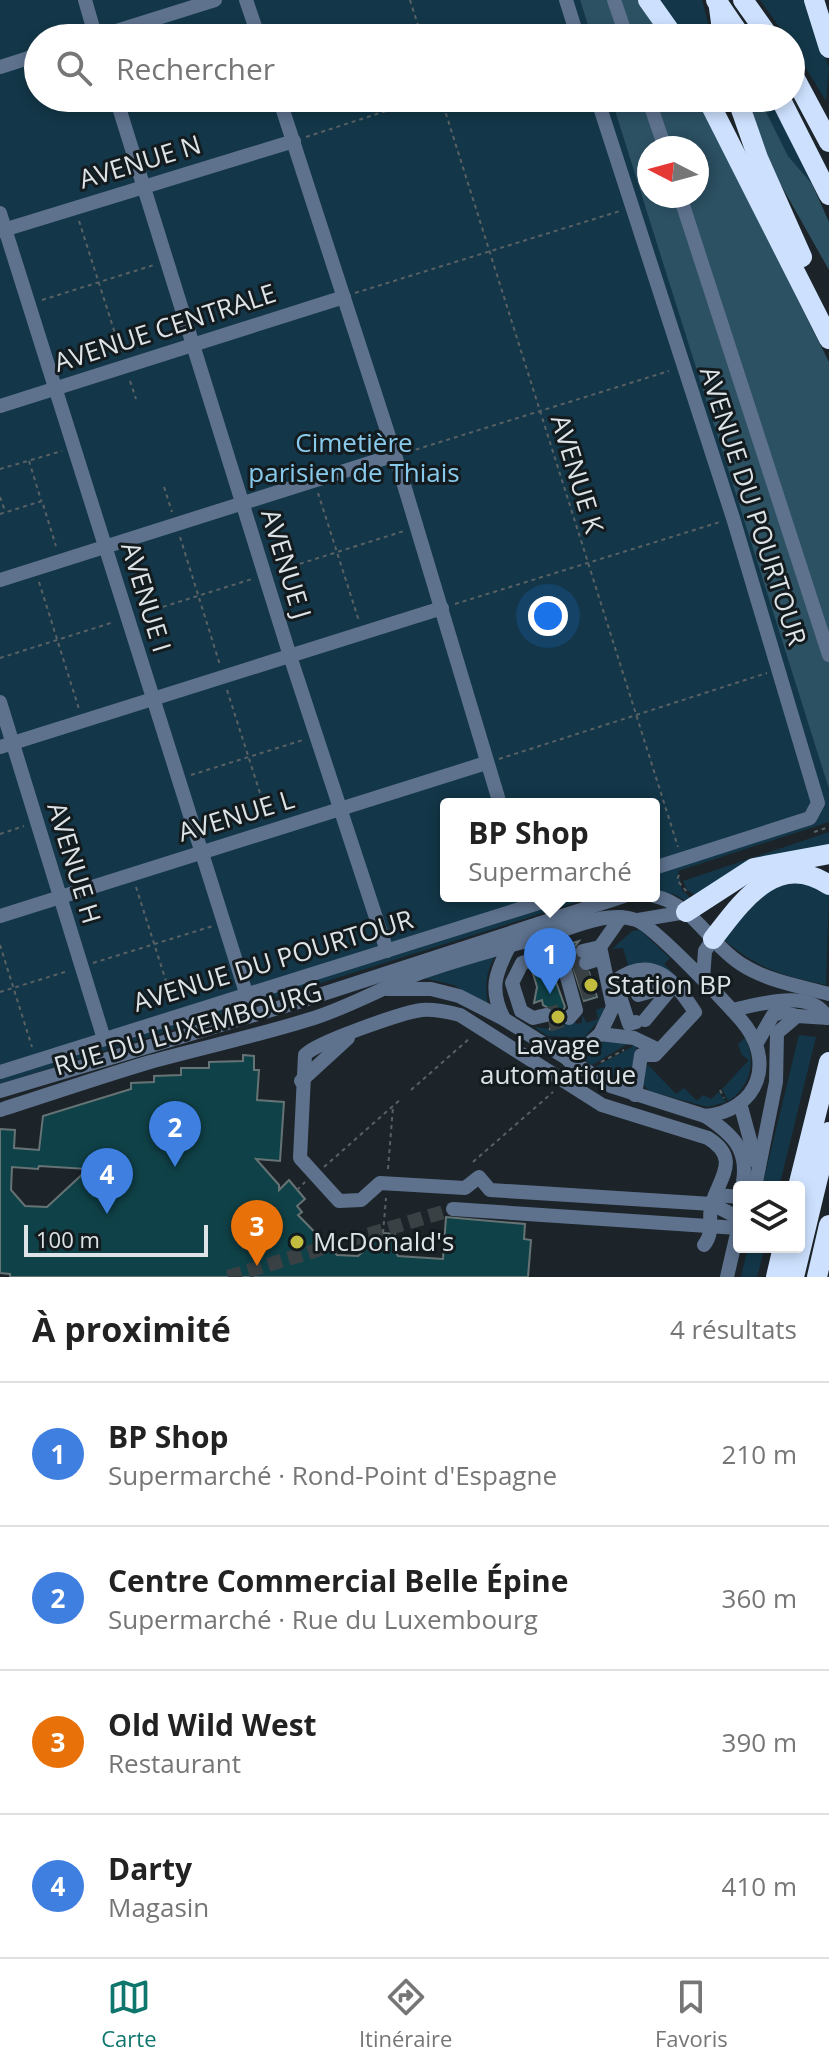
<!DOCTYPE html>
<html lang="fr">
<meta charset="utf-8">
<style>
body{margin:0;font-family:"Open Sans",sans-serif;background:#f2f2f2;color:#222}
.controls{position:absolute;right:24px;bottom:24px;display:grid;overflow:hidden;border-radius:8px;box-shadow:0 4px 12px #0003}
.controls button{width:72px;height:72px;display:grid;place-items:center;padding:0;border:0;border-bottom:2px solid #e0e0e0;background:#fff;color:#222;font:40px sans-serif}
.compass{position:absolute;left:637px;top:136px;width:72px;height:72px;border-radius:50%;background:#fff;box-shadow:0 4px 12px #0003;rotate:276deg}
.scale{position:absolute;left:24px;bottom:20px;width:184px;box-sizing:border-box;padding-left:8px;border:4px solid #dde3e6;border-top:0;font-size:22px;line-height:28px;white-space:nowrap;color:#dde3e6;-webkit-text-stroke:6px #131b1f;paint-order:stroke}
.you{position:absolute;left:548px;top:616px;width:28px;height:28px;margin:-20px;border:6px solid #fff;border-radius:50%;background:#1a73e8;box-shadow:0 0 0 12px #1a73e833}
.badge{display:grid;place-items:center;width:52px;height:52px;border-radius:50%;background:#0f766e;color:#fff;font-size:26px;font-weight:700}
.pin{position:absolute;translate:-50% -66px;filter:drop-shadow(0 2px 4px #0008)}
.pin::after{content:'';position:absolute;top:42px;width:28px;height:24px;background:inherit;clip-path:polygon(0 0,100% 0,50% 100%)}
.popup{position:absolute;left:440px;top:798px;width:220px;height:104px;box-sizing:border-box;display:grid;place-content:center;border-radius:8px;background:#fff;filter:drop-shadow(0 2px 6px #0005);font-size:26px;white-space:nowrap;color:#767676}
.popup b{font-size:30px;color:#222}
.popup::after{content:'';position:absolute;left:50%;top:100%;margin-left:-16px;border:16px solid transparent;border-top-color:#fff}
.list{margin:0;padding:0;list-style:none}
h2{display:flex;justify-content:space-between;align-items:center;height:104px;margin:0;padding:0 32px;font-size:34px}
h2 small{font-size:26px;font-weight:400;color:#767676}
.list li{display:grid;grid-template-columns:52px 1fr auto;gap:24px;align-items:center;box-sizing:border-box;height:144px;padding:0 32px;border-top:2px solid #e0e0e0}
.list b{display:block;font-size:30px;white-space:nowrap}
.list p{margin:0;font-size:26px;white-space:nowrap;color:#767676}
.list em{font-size:26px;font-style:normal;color:#767676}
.icon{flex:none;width:44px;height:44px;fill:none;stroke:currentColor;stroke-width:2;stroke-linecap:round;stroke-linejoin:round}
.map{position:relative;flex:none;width:829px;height:1277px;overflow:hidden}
.search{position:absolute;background:#fff;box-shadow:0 4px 12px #0003;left:24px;right:24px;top:24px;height:88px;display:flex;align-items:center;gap:20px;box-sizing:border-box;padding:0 28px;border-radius:44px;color:#767676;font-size:30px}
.sheet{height:680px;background:#fff}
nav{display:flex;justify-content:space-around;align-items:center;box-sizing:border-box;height:112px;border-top:2px solid #e0e0e0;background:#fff;font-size:22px;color:#767676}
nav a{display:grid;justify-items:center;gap:4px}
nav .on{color:#0f766e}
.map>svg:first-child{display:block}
</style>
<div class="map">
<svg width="829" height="1277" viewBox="0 0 829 1277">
<rect width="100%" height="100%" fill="#1c2429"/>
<g fill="#133748">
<path d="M0 0H580L592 38H38V98H611L817 745 829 789V822L678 871 682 890 692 899 687 902 676 895 654 890V804H446V896H597L0 1084Z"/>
<path d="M659 0H702L712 38H685Z"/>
<path d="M760 0H807L829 68 826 101 791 44V38H787Z"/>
<path d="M759 98H768L775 109 812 184 788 157Z"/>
<path d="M829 832V848L696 896 687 890 683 881Z"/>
<path d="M802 882 829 893 826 985C780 975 758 969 722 938 747 906 760 887 802 882Z"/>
<path d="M640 930 670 958 664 964 687 987 686 991 664 968 630 971 623 948 612 949 632 931Z"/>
<path d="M495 956C485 973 485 987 488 1006L454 985 423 978Z"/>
<path d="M603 1007 605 1013 584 1038 548 1036 534 1027 551 1029 574 1018 576 1024 582 1023V1015L587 1023 598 1019 596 1010Z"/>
<path d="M799 1035 816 1037 779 1187H762Z"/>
<path d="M745 1038C757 1061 750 1088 728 1101L722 1089 749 1060 742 1055 738 1044Z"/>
<path d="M606 1040 631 1042 592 1065 581 1058Z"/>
<path d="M635 1042 637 1052 629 1084 595 1067 632 1047Z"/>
<path d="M648 1065 676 1094 684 1088 697 1101 703 1095 711 1099 719 1092 726 1102 708 1107 649 1091 643 1084 641 1072Z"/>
<path d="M748 1247H765L757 1277H741Z"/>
</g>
<g fill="#2c5163" fill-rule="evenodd">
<path d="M580 0H638L663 38H592Z"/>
<path d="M611 98H697L829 362V789ZM649 148H697V196H649Z"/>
<path d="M759 98 788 156 812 184 829 222V270L768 162 749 102Z"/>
</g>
<g fill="#0f4248" stroke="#667374" stroke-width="2" fill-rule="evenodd">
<path d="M579 941 573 949 577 967 589 972 597 997 584 1001 566 945Z"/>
<path d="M550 965 565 1007 559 1017 562 1025 550 1029 555 1012 543 1005 542 1000 534 1003 537 987 532 970Z"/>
<path d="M243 1055 254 1056V1070H259L257 1100 284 1102 280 1161 256 1159 279 1185V1190L289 1180 305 1199 297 1206 302 1212 298 1215 337 1255 358 1256 369 1246 370 1232 395 1234 394 1249 398 1256 443 1259 446 1217 525 1224 524 1239 531 1240 528 1277H10V1274L0 1273V1129L15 1130 14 1148 39 1150 43 1116 131 1089V1083L154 1082V1076L181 1075V1068H209V1062L243 1061ZM39 1166 88 1169 47 1207 25 1206 11 1190 12 1167 38 1169Z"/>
</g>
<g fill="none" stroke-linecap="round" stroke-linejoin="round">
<g stroke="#394145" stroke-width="14" stroke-dasharray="14 7" stroke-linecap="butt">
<path d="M570 955 583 951"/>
<path d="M573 967 586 963"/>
<path d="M577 979 590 975"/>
<path d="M581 993 594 989"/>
<path d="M546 1015 566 1009"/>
<path d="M549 1025 569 1018"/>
<path d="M228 1277 453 1209"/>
</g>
<g stroke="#596165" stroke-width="2" stroke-dasharray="4 4" stroke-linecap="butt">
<path d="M410 0 422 38"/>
<path d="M441 98 678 847"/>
<path d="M306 137 426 98"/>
<path d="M79 221 121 352"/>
<path d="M355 293 620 211"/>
<path d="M42 300 154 265"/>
<path d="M130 381 136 399"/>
<path d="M408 452 669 371"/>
<path d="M29 461 41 500"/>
<path d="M0 469 62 451"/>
<path d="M164 487 172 512"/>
<path d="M318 493 359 621"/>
<path d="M0 497 5 511"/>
<path d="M0 514 42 501 56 546"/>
<path d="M180 537 220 665"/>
<path d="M277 571 404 531"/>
<path d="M39 582 79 709"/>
<path d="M455 604 720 522"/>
<path d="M140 614 252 579"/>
<path d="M0 658 114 622"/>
<path d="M227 690 268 818"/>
<path d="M499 759 767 673"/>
<path d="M191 775 303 740"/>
<path d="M814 832 829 827"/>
<path d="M0 834 24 826"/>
<path d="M679 875 677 880 687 892"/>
<path d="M136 887 173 1003"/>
<path d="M0 945 32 1047"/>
<path d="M93 963 213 926"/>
<path d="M0 992 68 971"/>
<path d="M601 1062 624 1050"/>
<path d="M411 1090 470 1038"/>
<path d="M720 1090 724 1098"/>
<path d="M473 1162 553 1092"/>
<path d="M324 1167 402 1098"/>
<path d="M388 1169 393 1107"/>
<path d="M297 1190 305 1182"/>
<path d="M383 1233 386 1198"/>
</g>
<g stroke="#5e728e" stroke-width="14">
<path d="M85 0 96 38"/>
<path d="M246 0 259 38"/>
<path d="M566 0 578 38"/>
<path d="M614 0 627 38"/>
<path d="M94 38 215 0"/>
<path d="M0 67 38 55"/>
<path d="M116 98 290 656 387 951"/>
<path d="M279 98 395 455 500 804"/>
<path d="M597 98 733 518 818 803 810 818 654 868"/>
<path d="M648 98 665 148"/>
<path d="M680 196 829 655"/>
<path d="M0 213 247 996"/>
<path d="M0 231 294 141"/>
<path d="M0 406 344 297"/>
<path d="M0 580 395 455"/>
<path d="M0 702 104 1039"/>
<path d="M0 747 442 608"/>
<path d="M654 896C693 904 709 944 741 964 767 981 799 986 829 994"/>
<path d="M0 916 486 763"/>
<path d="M638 920 686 912"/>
<path d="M600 947 613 1007 600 1034"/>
<path d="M551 948 565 970 576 1010 569 1018"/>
<path d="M583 951 600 947 621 917"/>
<path d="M586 963 602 958"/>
<path d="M703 979 705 951 713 939"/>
<path d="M638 995 674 985"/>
<path d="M732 1010C757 1005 812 987 827 1018"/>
<path d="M546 1015 533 1018 521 1011 512 983 522 963 552 954"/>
<path d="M504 1019C489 990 495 973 510 945"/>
<path d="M645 1020 674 985"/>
<path d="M758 1041 773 1015 782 1012 797 1016"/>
<path d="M569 1061 600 1034 634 1038 659 1050"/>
<path d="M0 1072 561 896"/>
<path d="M301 1081 348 1038"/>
<path d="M0 1091 298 1002 624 896"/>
<path d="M635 1095 641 1055H655L695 1012C675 981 653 953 615 981L629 1024 636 1022"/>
<path d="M740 1103 756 1162"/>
<path d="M0 1110C50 1094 100 1077 150 1062 205 1047 260 1035 314 1018 351 1006 384 987 420 973 462 958 505 947 548 935 575 927 607 910 636 920 654 926 725 1002 741 1020 776 1060 760 1110 705 1116L611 1086 504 1019 459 996 431 989H387"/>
<path d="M705 1116C734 1135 750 1151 742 1187"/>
<path d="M755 1187 776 1082 777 1033 797 1016 829 1018"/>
<path d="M717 1195 739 1197"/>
<path d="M453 1209 738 1228"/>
<path d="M704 1245C715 1232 707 1217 712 1203 721 1176 740 1158 708 1138L602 1105 460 1015C448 1012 435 1009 422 1010 404 1012 314 1043 305 1055L300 1158 339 1201 361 1200 380 1183 465 1188 479 1177 490 1190 712 1204 739 1218"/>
<path d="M727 1277 739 1225"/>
</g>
<g stroke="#cde1fe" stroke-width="20">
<path d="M648 0 675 38"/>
<path d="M716 0 742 38"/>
<path d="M743 0 770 38"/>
<path d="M814 0 829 48"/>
<path d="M791 71 829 142"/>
<path d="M707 98 829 339"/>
<path d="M737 98 758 158 802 257"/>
<path d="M780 98 829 195"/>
<path d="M686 912 754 868 829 854"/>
<path d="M713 939C741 903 776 850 829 885"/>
<path d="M798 1187 829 1062"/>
<path d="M776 1277 783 1247"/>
<path d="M794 1277 829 1132"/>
<path d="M817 1277 829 1225"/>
</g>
<path stroke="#cde1fe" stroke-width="20" d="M718 0 723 38"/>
</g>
<g fill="#c2bd3f" stroke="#131b1f" stroke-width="3">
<circle cx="591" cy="985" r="8"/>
<circle cx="558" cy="1017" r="8"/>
<circle cx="297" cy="1242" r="8"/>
</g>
<g text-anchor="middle" stroke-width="6" stroke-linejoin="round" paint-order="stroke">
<g font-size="26" fill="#dde3e6" stroke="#131b1f">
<text transform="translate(140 162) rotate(-17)" y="9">AVENUE N</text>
<text transform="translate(165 328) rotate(-18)" y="9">AVENUE CENTRALE</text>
<text transform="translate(577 474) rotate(73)" y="9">AVENUE K</text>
<text transform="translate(753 506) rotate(72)" y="9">AVENUE DU POURTOUR</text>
<text transform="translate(286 564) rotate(73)" y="9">AVENUE J</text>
<text transform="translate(146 597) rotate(73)" y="9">AVENUE I</text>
<text transform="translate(236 816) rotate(-17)" y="9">AVENUE L</text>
<text transform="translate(74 863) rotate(73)" y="9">AVENUE H</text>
<text transform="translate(273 961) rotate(-17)" y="9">AVENUE DU POURTOUR</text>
<text transform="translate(188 1029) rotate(-16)" y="9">RUE DU LUXEMBOURG</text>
</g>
<g font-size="26" fill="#88caec" stroke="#131b1f">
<text x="354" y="452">Cimetière<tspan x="354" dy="30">parisien de Thiais</tspan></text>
</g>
<g font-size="26" fill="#dde3e6" stroke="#131b1f" text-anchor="start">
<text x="607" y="994">Station BP</text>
<text x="558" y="1054" text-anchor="middle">Lavage<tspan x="558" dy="30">automatique</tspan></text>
<text x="313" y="1251">McDonald's</text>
</g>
</g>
</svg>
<div class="controls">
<button><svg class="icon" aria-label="layers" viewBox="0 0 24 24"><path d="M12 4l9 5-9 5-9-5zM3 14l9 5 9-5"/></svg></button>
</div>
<svg class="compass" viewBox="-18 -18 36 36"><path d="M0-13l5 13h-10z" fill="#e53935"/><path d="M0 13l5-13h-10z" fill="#767676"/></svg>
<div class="scale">100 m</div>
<div class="you"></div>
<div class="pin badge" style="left:550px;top:994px;background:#3f7fe0">1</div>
<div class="popup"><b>BP Shop</b>Supermarché</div>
<div class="pin badge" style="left:175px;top:1167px;background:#3f7fe0">2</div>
<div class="pin badge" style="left:257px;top:1266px;background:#e8710a">3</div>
<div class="pin badge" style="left:107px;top:1214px;background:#3f7fe0">4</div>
<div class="search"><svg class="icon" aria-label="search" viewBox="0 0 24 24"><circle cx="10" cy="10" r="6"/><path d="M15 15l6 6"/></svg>Rechercher</div>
</div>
<section class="sheet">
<h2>À proximité<small>4 résultats</small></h2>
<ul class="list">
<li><span class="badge" style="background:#3f7fe0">1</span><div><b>BP Shop</b><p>Supermarché · Rond-Point d'Espagne</p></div><em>210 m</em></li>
<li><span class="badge" style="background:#3f7fe0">2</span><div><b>Centre Commercial Belle Épine</b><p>Supermarché · Rue du Luxembourg</p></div><em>360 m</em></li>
<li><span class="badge" style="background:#e8710a">3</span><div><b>Old Wild West</b><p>Restaurant</p></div><em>390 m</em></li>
<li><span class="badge" style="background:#3f7fe0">4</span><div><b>Darty</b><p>Magasin</p></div><em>410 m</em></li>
</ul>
</section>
<nav>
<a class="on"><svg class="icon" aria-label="map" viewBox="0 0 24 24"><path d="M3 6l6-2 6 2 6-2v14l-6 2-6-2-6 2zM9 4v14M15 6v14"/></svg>Carte</a>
<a><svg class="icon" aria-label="directions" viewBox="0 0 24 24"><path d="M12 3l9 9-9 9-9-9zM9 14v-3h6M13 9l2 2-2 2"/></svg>Itinéraire</a>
<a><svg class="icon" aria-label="saved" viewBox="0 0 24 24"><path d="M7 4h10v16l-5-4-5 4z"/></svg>Favoris</a>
</nav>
